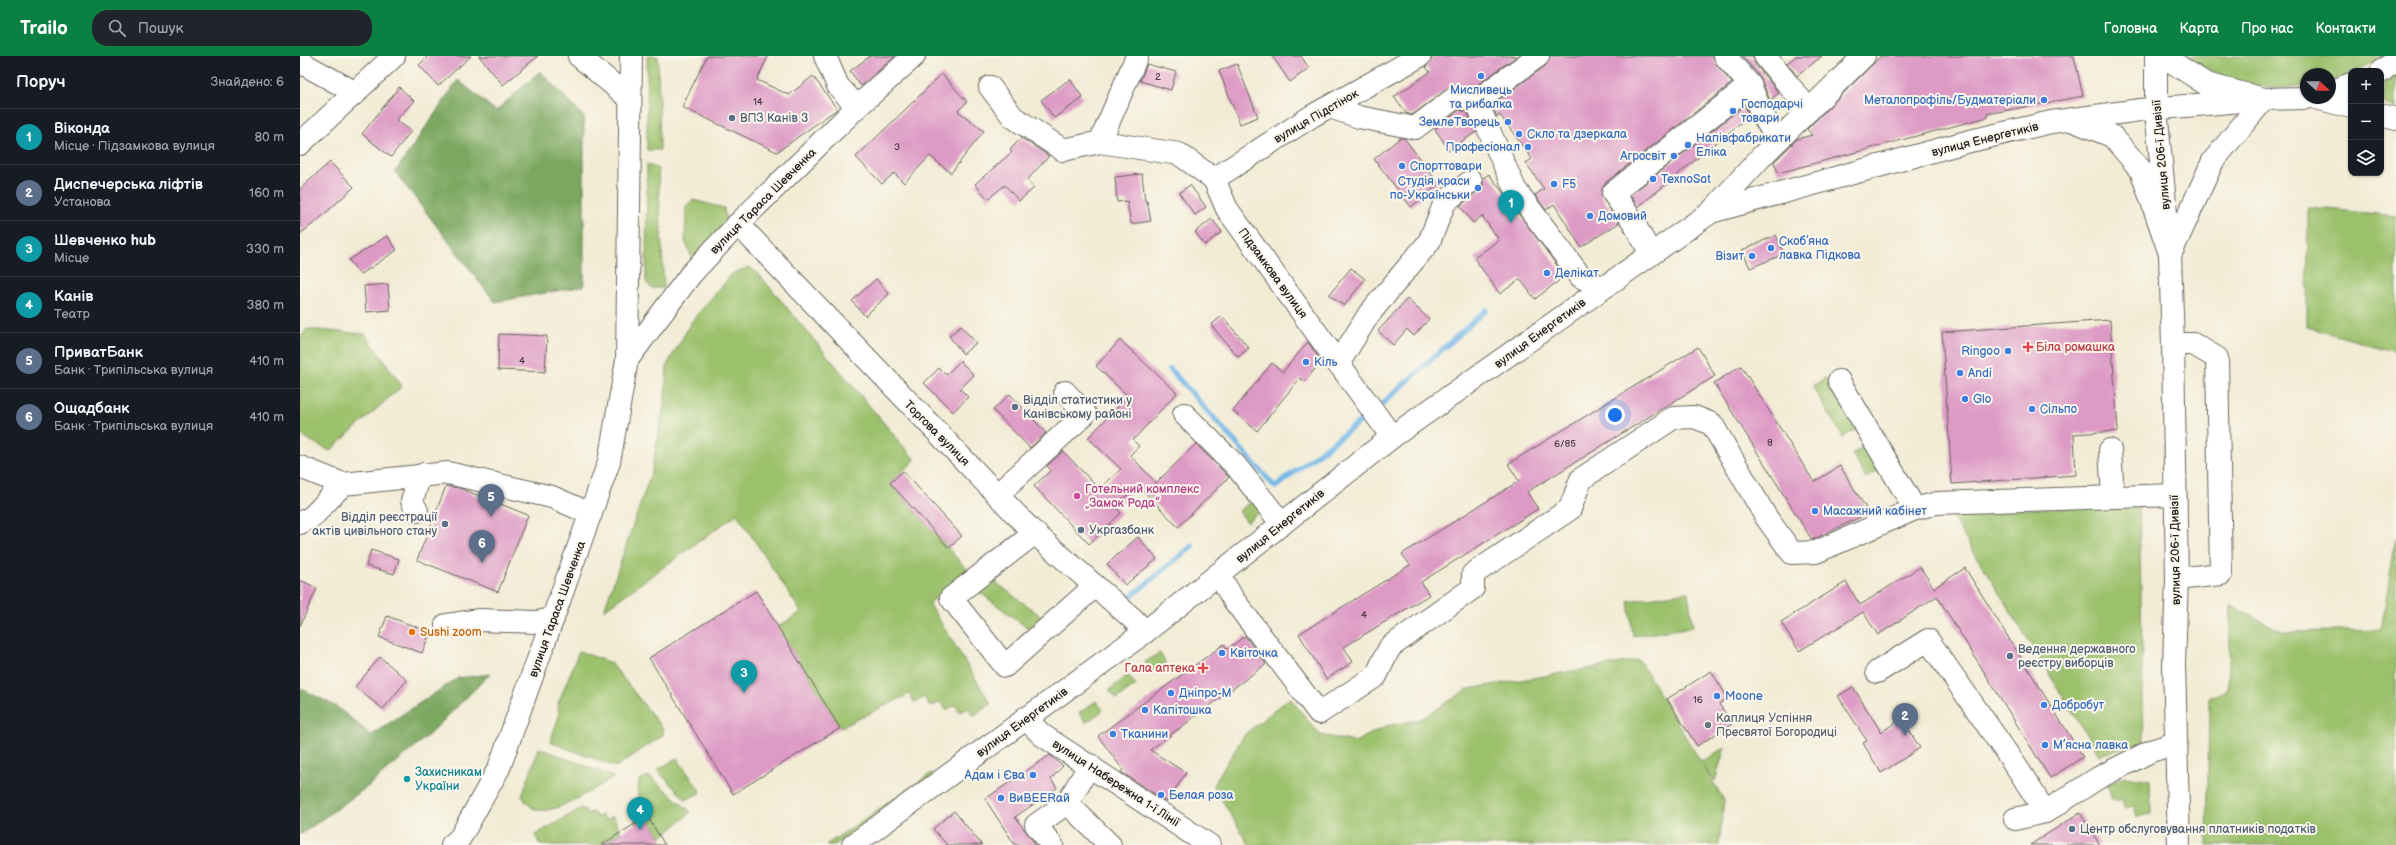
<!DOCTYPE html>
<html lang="uk">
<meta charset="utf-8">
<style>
body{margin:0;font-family:"Balsamiq Sans",sans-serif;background:#20242c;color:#f1f3f6}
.controls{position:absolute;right:12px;top:12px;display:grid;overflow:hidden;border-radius:8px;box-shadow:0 1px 3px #0004}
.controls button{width:36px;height:36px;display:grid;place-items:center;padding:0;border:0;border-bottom:1px solid #363941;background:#171b24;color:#f1f3f6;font:20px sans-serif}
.compass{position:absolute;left:2000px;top:12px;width:36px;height:36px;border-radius:50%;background:#171b24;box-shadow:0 1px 3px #0004;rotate:111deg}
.you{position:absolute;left:1315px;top:359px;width:14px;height:14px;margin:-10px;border:3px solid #fff;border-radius:50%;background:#1a73e8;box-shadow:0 0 0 6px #1a73e833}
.badge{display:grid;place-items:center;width:26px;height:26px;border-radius:50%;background:#0b8043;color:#fff;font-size:13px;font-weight:700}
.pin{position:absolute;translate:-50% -33px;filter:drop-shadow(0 1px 2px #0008)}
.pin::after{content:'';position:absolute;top:21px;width:14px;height:12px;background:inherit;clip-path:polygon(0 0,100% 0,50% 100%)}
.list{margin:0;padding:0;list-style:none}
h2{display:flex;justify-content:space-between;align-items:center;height:52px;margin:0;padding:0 16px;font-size:17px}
h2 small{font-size:13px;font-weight:400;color:#9ea1a6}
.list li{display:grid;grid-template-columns:26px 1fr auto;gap:12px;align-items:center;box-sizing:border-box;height:56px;padding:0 16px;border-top:1px solid #363941}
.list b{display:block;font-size:15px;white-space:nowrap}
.list p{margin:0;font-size:13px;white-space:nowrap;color:#9ea1a6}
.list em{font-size:13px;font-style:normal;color:#9ea1a6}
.icon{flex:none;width:22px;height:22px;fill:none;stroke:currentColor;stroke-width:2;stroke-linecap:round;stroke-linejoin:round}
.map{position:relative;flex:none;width:2096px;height:789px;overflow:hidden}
header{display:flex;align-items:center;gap:24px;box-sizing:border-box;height:56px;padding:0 20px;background:#0b8043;color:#fff}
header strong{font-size:19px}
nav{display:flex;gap:22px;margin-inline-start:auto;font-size:14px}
.search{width:280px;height:36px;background:#20242c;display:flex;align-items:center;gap:10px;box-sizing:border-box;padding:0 14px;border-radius:16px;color:#9ea1a6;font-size:15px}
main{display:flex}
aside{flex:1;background:#171b24}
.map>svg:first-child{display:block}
</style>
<header>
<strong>Trailo</strong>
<div class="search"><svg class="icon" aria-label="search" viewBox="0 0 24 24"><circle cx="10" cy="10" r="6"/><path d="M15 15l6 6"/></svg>Пошук</div>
<nav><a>Головна</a><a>Карта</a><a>Про нас</a><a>Контакти</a></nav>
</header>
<main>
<aside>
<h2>Поруч<small>Знайдено: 6</small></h2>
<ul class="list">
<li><span class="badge" style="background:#0f9aa8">1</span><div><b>Віконда</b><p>Місце · Підзамкова вулиця</p></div><em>80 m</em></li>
<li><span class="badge" style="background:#5c6f8a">2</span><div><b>Диспечерська ліфтів</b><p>Установа</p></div><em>160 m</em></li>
<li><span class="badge" style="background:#0f9aa8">3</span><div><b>Шевченко hub</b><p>Місце</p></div><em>330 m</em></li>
<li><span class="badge" style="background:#0f9aa8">4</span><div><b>Канів</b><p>Театр</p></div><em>380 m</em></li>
<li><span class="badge" style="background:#5c6f8a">5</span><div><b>ПриватБанк</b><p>Банк · Трипільська вулиця</p></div><em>410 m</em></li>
<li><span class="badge" style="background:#5c6f8a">6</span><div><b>Ощадбанк</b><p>Банк · Трипільська вулиця</p></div><em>410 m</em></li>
</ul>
</aside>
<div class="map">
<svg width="2096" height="789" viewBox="0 0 2096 789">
<rect width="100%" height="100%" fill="#fbf7ec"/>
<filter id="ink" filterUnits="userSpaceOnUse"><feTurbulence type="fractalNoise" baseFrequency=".025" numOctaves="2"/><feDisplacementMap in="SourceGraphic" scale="8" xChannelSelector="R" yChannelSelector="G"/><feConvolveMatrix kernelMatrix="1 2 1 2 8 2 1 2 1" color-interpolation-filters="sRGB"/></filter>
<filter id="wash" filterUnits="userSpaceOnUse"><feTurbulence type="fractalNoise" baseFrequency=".012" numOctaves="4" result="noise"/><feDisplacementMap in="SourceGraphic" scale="16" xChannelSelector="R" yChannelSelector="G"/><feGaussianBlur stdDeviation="0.9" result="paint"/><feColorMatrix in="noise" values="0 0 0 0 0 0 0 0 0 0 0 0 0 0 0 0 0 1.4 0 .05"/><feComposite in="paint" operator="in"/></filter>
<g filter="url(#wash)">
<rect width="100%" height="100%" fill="#f2ecd5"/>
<g fill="#9bc16c" stroke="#5c6e44">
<path d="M347 0H358L360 94H347Z"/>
<path d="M1886 0H2084L2056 15H2051V18L2030 25V18H2006V30C1964 37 1920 24 1886 0Z"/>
<path d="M2096 19V52L2084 47V27Z"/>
<path d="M347 108 358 113 364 232H351L346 226Z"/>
<path d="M393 144 424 152 427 172 392 202 385 185 386 151Z"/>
<path d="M2008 151 2096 160V296L2007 271Z"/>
<path d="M450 211 462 222 615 404 590 427 671 518 629 547 691 648 673 660 668 652 660 656 655 649 646 654 641 646 630 651 624 641 615 647 609 638 540 672 478 571 501 556 437 458 304 554 352 414 365 342 367 309 392 265 433 217Z"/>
<path d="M7 273 65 278 102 330 30 395 0 379V283Z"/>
<path d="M1526 322 1557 373 1543 381 1512 330Z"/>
<path d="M1567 389 1581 413 1566 422 1552 398Z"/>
<path d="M952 445 960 455 947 466 939 455Z"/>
<path d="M1839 449 1844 687 1799 699 1649 456Z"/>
<path d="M2096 482V789H1907L1909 642 1928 634 1931 550 1984 576 2081 574Z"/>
<path d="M686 519 742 561 729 573 671 530Z"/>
<path d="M1388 536 1393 571 1333 580 1328 545Z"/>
<path d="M279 595 311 607 364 674 362 680 316 711 250 686 259 660 258 648Z"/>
<path d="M860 597 866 607 851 617 845 606Z"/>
<path d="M1339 604 1401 706 1425 691 1415 725 1403 709 1424 744 1419 789H949L913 729 945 678 990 642 1020 679 1055 686 1086 670 1121 663 1168 633Z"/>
<path d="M828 619 836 629 817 643 809 634Z"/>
<path d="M796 645 803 654 786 667 779 657Z"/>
<path d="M239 692 314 721C296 731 258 758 238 754 231 753 225 745 222 740Z"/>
<path d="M377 702 401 736 386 744 357 714Z"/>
<path d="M630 718 639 719 535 789H526Z"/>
<path d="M349 720 391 756 361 782 347 760 335 768 339 724Z"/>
<path d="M1825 720 1850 724 1851 758 1837 761 1834 750 1824 752 1822 743 1812 745 1808 729Z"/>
<path d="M282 752 287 758 293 756 297 761 302 759 305 764 313 760 321 776 301 789H240L235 779Z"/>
</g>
<g fill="#7ca760" stroke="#4c623e">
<path d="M240 15 284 61V230L195 246 95 116 158 24 196 55Z"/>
<path d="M190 618 131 677 67 731 0 779V632L37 651 71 679 158 622Z"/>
</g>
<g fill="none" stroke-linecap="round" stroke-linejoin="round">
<g stroke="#71b5e7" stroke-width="5.5">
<path d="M870 313 975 431 1062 364"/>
<path d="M1081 349 1186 254"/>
<path d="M829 542 892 490"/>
</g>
</g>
<g id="blocks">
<g fill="#dd9ac5">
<path d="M128 0H171L138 30 119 9Z"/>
<path d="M179 0H238L203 29Z"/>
<path d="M407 0H468L457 24 489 39 513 20 537 53 477 96 382 51Z"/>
<path d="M570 0H595L561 30 550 15Z"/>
<path d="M972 0H1001L1009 12 990 26Z"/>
<path d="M1134 0H1217L1173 32 1153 29 1112 59 1106 57 1094 41 1130 16 1126 11Z"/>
<path d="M1250 0H1413L1416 8 1432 27 1305 127 1301 139 1319 167 1281 191 1254 148 1246 154 1235 139 1244 133 1226 107 1232 103 1200 59 1197 61 1192 49 1245 10Z"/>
<path d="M1442 0H1453L1455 8 1479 37 1470 44 1460 21Z"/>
<path d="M1496 0H1522L1497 20 1487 7Z"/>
<path d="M1581 0H1774L1783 40 1687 58 1688 61 1478 117 1474 106 1497 83 1512 79 1507 73Z"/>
<path d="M847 8 876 16 871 34 840 25Z"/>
<path d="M937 8 958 61 940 68 919 15Z"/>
<path d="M642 18 667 46 658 55 684 75 651 117 630 100 604 127 594 117 582 128 556 101Z"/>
<path d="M770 23 783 42 754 62 741 44Z"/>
<path d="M99 31 114 45 96 64 111 75 91 101 62 78Z"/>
<path d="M1445 49 1449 60 1338 151 1330 139Z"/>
<path d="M1159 54 1167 56 1176 76 1149 94 1135 73Z"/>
<path d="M721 82 749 100 727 124 734 132 719 145 705 129 688 143 675 128 712 96 710 94Z"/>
<path d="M1100 82H1104L1139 128 1111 151 1074 103Z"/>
<path d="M30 106 54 131 18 164 0 178V133Z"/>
<path d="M842 118 845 145H847L851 165 831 168 827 145 817 146 815 121Z"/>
<path d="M1189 118 1265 220 1235 243 1220 223 1200 238 1174 202 1199 184 1182 160 1173 167 1160 150 1179 134 1183 129V122Z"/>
<path d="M890 129 906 151 895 159 879 137Z"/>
<path d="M912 163 922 176 905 189 895 176Z"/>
<path d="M1476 179 1484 198 1450 212 1442 194Z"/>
<path d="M87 180 97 194 60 219 49 204Z"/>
<path d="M1051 212 1065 223 1044 250 1029 239Z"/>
<path d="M576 223 589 238 565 260 552 245Z"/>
<path d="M88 228 90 254 66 256 64 230Z"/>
<path d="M1107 243 1129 263 1114 280 1107 273 1093 289 1078 275Z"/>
<path d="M922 260 949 292 938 301 911 269Z"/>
<path d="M1810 264 1818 375 1774 378 1776 419 1652 428 1642 276Z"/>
<path d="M661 270 676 287 663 298 649 280Z"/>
<path d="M199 278 247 280 245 316 198 314Z"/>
<path d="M820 284 877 337 833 384 839 390 830 399 856 427 896 388 929 421 878 471 838 429 815 450 821 457 789 488 734 430 751 414 747 410 763 395 799 433 821 413 788 382 828 340 796 310Z"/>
<path d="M1008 286 1021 305 1005 326 1000 322 957 375 933 355 972 307 983 316Z"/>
<path d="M1398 291 1415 320 1227 436 1238 453 1121 526 1129 539 1044 591 1053 606 1026 623 999 578 1110 509 1102 498 1219 425 1208 408Z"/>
<path d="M660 305 674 319 660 333 668 341 653 356 624 327 639 312 646 319Z"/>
<path d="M1441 310 1514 426 1540 410 1569 457 1512 484 1414 327Z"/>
<path d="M710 338 746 377 730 392 693 354Z"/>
<path d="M603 415 662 480 649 492 590 427Z"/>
<path d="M146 430 159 432 228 459 198 536 117 504Z"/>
<path d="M838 481 857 503 825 529 807 508Z"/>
<path d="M71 494 99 503 94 518 66 510Z"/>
<path d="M1620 511 1634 532 1665 512 1783 701 1750 722 1637 540 1578 579 1563 556 1499 595 1481 566 1546 526 1560 549Z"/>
<path d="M0 524 17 532 0 570Z"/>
<path d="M456 535 540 672 433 738 349 602Z"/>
<path d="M87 560 130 576 122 597 79 581Z"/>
<path d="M945 580 966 608 850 694 886 717 867 746 821 716 823 714 798 680 924 588 927 593Z"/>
<path d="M80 601 107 624 83 653 55 631Z"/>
<path d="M1411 615 1428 642 1419 648 1432 668 1397 690 1367 643Z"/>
<path d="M1553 631 1581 676 1602 663 1620 692 1581 717 1563 687 1567 685 1538 640Z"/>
<path d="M750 699 763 710 751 723 757 732 715 761 736 789H715L685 743Z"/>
<path d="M654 755 682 789H647L633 773Z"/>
<path d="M1780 757 1800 789H1730Z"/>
<path d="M347 760 365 789H301L330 771Z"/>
</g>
</g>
</g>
<g filter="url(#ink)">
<use href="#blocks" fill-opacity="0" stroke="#67655d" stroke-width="1"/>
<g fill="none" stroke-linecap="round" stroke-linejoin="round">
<g stroke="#67655d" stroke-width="24">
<g id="minor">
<path d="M279 0 329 42"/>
<path d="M525 0 538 30 557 51"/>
<path d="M1465 0 1509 54"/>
<path d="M1856 0V54L1870 198 1873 288 1877 523 1874 608 1879 789"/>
<path d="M0 6 56 37"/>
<path d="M1450 29 1462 58 1478 84"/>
<path d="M690 31 713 61 763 94 800 86 837 0"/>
<path d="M1176 45 1238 0"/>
<path d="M1030 51 1059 61 1115 72 1156 41 1176 45 1215 133 1281 221 1303 232"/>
<path d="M800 86 879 98 914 123"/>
<path d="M0 88 94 0"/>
<path d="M914 123 927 153 1092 381"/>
<path d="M914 123 1012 60 1120 0"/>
<path d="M438 168 731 474 833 563 845 576"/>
<path d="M1871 197 1913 105 1964 43"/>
<path d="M1351 198 1332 164 1313 137 1450 29 1425 0"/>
<path d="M1873 288H1893L1917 302 1921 518 1877 523"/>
<path d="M327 304 391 218 438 168 557 51 614 0"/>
<path d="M1038 308 1069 258 1129 186 1145 146 1171 125"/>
<path d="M1539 325 1615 453"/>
<path d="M884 358 936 410 982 468"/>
<path d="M1810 394 1813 441"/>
<path d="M0 411 43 428 148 417 252 441 291 458"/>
<path d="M698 438 785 358 765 336"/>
<path d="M117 455 112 445 118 425 124 418"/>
<path d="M0 467 12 461 43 428"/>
<path d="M735 477 651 542 705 610 795 530"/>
<path d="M919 519 933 543 1019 657 1076 620 1090 591 1173 532V518L1270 453 1281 423 1373 362 1394 361 1412 368 1466 461 1492 497 1516 496 1615 453 1637 447 1875 439"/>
<path d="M146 569 178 564 236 566 253 563"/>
<path d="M1577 616 1628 584 1720 716 1745 756"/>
<path d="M725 662 742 679 909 789"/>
<path d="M767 747 810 789"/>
<path d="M1715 763 1745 756 1798 722 1851 695 1876 687"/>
<path d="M752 789 736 769 767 747 790 709"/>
</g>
</g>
<g stroke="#67655d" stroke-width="24">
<g id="major">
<path d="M1863 0 1906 28 1964 43 2006 42"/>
<path d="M2081 16 2096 4"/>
<path d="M2030 36 2051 28"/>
<path d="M2016 42 2051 51"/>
<path d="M2081 59 2096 63"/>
<path d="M1774 65 1812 80 1841 114 1870 198"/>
<path d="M1411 156 1666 86 1751 66 1840 54 1964 43"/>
<path d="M152 789 160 782 199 712 309 406 327 304 331 0"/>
<path d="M553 789 845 576 1092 381 1411 156 1462 100 1564 0"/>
</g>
</g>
<use href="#minor" stroke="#fff" stroke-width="22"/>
<use href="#major" stroke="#fff" stroke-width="22"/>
</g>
</g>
<g fill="#3f7fe0" stroke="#fbf7ec" stroke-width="1.5">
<circle cx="1181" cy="20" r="4"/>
<circle cx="1744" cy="44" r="4"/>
<circle cx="1433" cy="55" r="4"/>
<circle cx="1208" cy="66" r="4"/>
<circle cx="1219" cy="78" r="4"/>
<circle cx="1388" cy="89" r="4"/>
<circle cx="1228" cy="91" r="4"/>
<circle cx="1374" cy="100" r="4"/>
<circle cx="1102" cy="110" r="4"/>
<circle cx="1353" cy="123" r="4"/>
<circle cx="1254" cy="128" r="4"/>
<circle cx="1178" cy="132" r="4"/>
<circle cx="1290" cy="160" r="4"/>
<circle cx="1471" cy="192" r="4"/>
<circle cx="1452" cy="200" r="4"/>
<circle cx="1247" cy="217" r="4"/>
<circle cx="1708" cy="295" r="4"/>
<circle cx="1006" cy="306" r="4"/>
<circle cx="1660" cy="317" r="4"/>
<circle cx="1665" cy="343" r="4"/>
<circle cx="1732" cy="353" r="4"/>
<circle cx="1515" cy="455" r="4"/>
<circle cx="922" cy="597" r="4"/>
<circle cx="871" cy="637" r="4"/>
<circle cx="1417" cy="640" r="4"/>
<circle cx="1744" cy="649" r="4"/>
<circle cx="845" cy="654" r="4"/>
<circle cx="813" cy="678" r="4"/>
<circle cx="1745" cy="689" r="4"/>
<circle cx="733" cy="719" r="4"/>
<circle cx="861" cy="739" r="4"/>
<circle cx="701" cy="742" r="4"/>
</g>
<g fill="#5c6f8a" stroke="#fbf7ec" stroke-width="1.5">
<circle cx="432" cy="62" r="4"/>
<circle cx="715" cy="351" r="4"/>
<circle cx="145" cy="468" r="4"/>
<circle cx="781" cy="474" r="4"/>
<circle cx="1710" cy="600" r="4"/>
<circle cx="1772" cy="773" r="4"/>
</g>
<g fill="#e0444e" stroke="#fbf7ec" stroke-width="1.5">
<path d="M1726 285h4v4h4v4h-4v4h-4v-4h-4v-4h4z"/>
<path d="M901 606h4v4h4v4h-4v4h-4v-4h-4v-4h4z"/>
</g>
<circle fill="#d1479c" stroke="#fbf7ec" stroke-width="1.5" cx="777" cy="440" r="4"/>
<circle fill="#e8710a" stroke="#fbf7ec" stroke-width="1.5" cx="112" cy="576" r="4"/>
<circle fill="#6b7280" stroke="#fbf7ec" stroke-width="1.5" cx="1408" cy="669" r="4"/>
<circle fill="#0f9aa8" stroke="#fbf7ec" stroke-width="1.5" cx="107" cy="723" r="4"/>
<g text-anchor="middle" stroke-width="4" stroke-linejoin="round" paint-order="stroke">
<g font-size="10" fill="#4c3c46">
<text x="858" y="24">2</text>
<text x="458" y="49">14</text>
<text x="597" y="94">3</text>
<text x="222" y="308">4</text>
<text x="1470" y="390">8</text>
<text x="1265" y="391">6/85</text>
<text x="1064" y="562">4</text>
<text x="1398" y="647">16</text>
</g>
<g font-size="12" fill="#366cbe" stroke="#fbf7ec" text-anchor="start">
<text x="1181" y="38" text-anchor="middle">Мисливець<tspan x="1181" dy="14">та рибалка</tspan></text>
<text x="1736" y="48" text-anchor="end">Металопрофіль/Будматеріали</text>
<text x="1441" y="52">Господарчі<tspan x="1441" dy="14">товари</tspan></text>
<text x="1200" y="70" text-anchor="end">ЗемлеТворець</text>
<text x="1227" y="82">Скло та дзеркала</text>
<text x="1396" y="86">Напівфабрикати<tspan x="1396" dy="14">Еліка</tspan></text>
<text x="1220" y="95" text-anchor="end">Професіонал</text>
<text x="1366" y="104" text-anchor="end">Агросвіт</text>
<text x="1110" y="114">Спорттовари</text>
<text x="1361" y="127">TexnoSat</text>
<text x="1170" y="129" text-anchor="end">Студія краси<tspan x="1170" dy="14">по-Українськи</tspan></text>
<text x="1262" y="132">F5</text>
<text x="1298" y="164">Домовий</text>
<text x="1479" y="189">Скоб’яна<tspan x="1479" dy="14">лавка Підкова</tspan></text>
<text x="1444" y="204" text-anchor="end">Візит</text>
<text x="1255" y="221">Делікат</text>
<text x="1700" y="299" text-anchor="end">Ringoo</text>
<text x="1014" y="310">Кіль</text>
<text x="1668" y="321">Andi</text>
<text x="1673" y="347">Glo</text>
<text x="1740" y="357">Сільпо</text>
<text x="1523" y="459">Масажний кабінет</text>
<text x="930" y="601">Квіточка</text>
<text x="879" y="641">Дніпро-М</text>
<text x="1425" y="644">Moone</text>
<text x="1752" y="653">Добробут</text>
<text x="853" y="658">Капітошка</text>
<text x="821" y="682">Тканини</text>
<text x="1753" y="693">М’ясна лавка</text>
<text x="725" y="723" text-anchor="end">Адам і Єва</text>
<text x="869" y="743">Белая роза</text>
<text x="709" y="746">ВиBEERай</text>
</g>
<g font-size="12" fill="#1c1c1c" stroke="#fbf7ec">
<text transform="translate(1016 60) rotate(-30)" y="4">вулиця Підстінок</text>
<text transform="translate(1685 83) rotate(-14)" y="4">вулиця Енергетиків</text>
<text transform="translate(1861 99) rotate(-95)" y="4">вулиця 206-ї Дивізії</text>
<text transform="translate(463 145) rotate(-45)" y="4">вулиця Тараса Шевченка</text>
<text transform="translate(973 217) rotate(54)" y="4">Підзамкова вулиця</text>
<text transform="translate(1240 277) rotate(-36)" y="4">вулиця Енергетиків</text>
<text transform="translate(637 377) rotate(45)" y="4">Торгова вулиця</text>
<text transform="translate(980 470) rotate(-39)" y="4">вулиця Енергетиків</text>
<text transform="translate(1875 494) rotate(-91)" y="4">вулиця 206-ї Дивізії</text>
<text transform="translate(257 553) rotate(-70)" y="4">вулиця Тараса Шевченка</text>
<text transform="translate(722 666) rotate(-36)" y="4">вулиця Енергетиків</text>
<text transform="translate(816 727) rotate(33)" y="4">вулиця Набережна 1-ї Лінії</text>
</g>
<g font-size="12" fill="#4e5e75" stroke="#fbf7ec" text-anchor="start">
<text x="440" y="66">ВПЗ Канів 3</text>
<text x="723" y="348">Відділ статистики у<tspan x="723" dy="14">Канівському районі</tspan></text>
<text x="137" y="465" text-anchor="end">Відділ реєстрації<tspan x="137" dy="14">актів цивільного стану</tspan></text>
<text x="789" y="478">Укргазбанк</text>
<text x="1718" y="597">Ведення державного<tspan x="1718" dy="14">реєстру виборців</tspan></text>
<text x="1780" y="777">Центр обслуговування платників податків</text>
</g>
<g font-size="12" fill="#be3a42" stroke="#fbf7ec" text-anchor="start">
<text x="1736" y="295">Біла ромашка</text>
<text x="895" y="616" text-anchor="end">Гала аптека</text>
</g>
<g font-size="12" fill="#b23c85" stroke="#fbf7ec" text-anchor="start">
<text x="785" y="437">Готельний комплекс<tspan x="785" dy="14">„Замок Рода”</tspan></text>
</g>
<g font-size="12" fill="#c56008" stroke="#fbf7ec" text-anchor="start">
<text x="120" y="580">Sushi zoom</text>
</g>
<g font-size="12" fill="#5b616d" stroke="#fbf7ec" text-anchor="start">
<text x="1416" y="666">Каплиця Успіння<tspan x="1416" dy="14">Пресвятої Богородиці</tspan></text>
</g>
<g font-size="12" fill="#0d838f" stroke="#fbf7ec" text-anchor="start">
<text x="115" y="720">Захисникам<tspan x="115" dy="14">України</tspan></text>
</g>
</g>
</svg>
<div class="controls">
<button>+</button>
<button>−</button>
<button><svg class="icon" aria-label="layers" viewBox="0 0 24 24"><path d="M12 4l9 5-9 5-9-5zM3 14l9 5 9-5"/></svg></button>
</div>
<svg class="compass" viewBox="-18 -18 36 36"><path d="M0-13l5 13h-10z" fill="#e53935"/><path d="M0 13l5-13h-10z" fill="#9ea1a6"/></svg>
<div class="you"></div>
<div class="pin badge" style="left:1211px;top:167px;background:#0f9aa8">1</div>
<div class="pin badge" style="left:1605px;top:680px;background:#5c6f8a">2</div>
<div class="pin badge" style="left:444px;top:637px;background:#0f9aa8">3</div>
<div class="pin badge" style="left:340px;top:774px;background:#0f9aa8">4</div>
<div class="pin badge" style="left:191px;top:461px;background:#5c6f8a">5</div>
<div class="pin badge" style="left:182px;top:507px;background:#5c6f8a">6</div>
</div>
</main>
